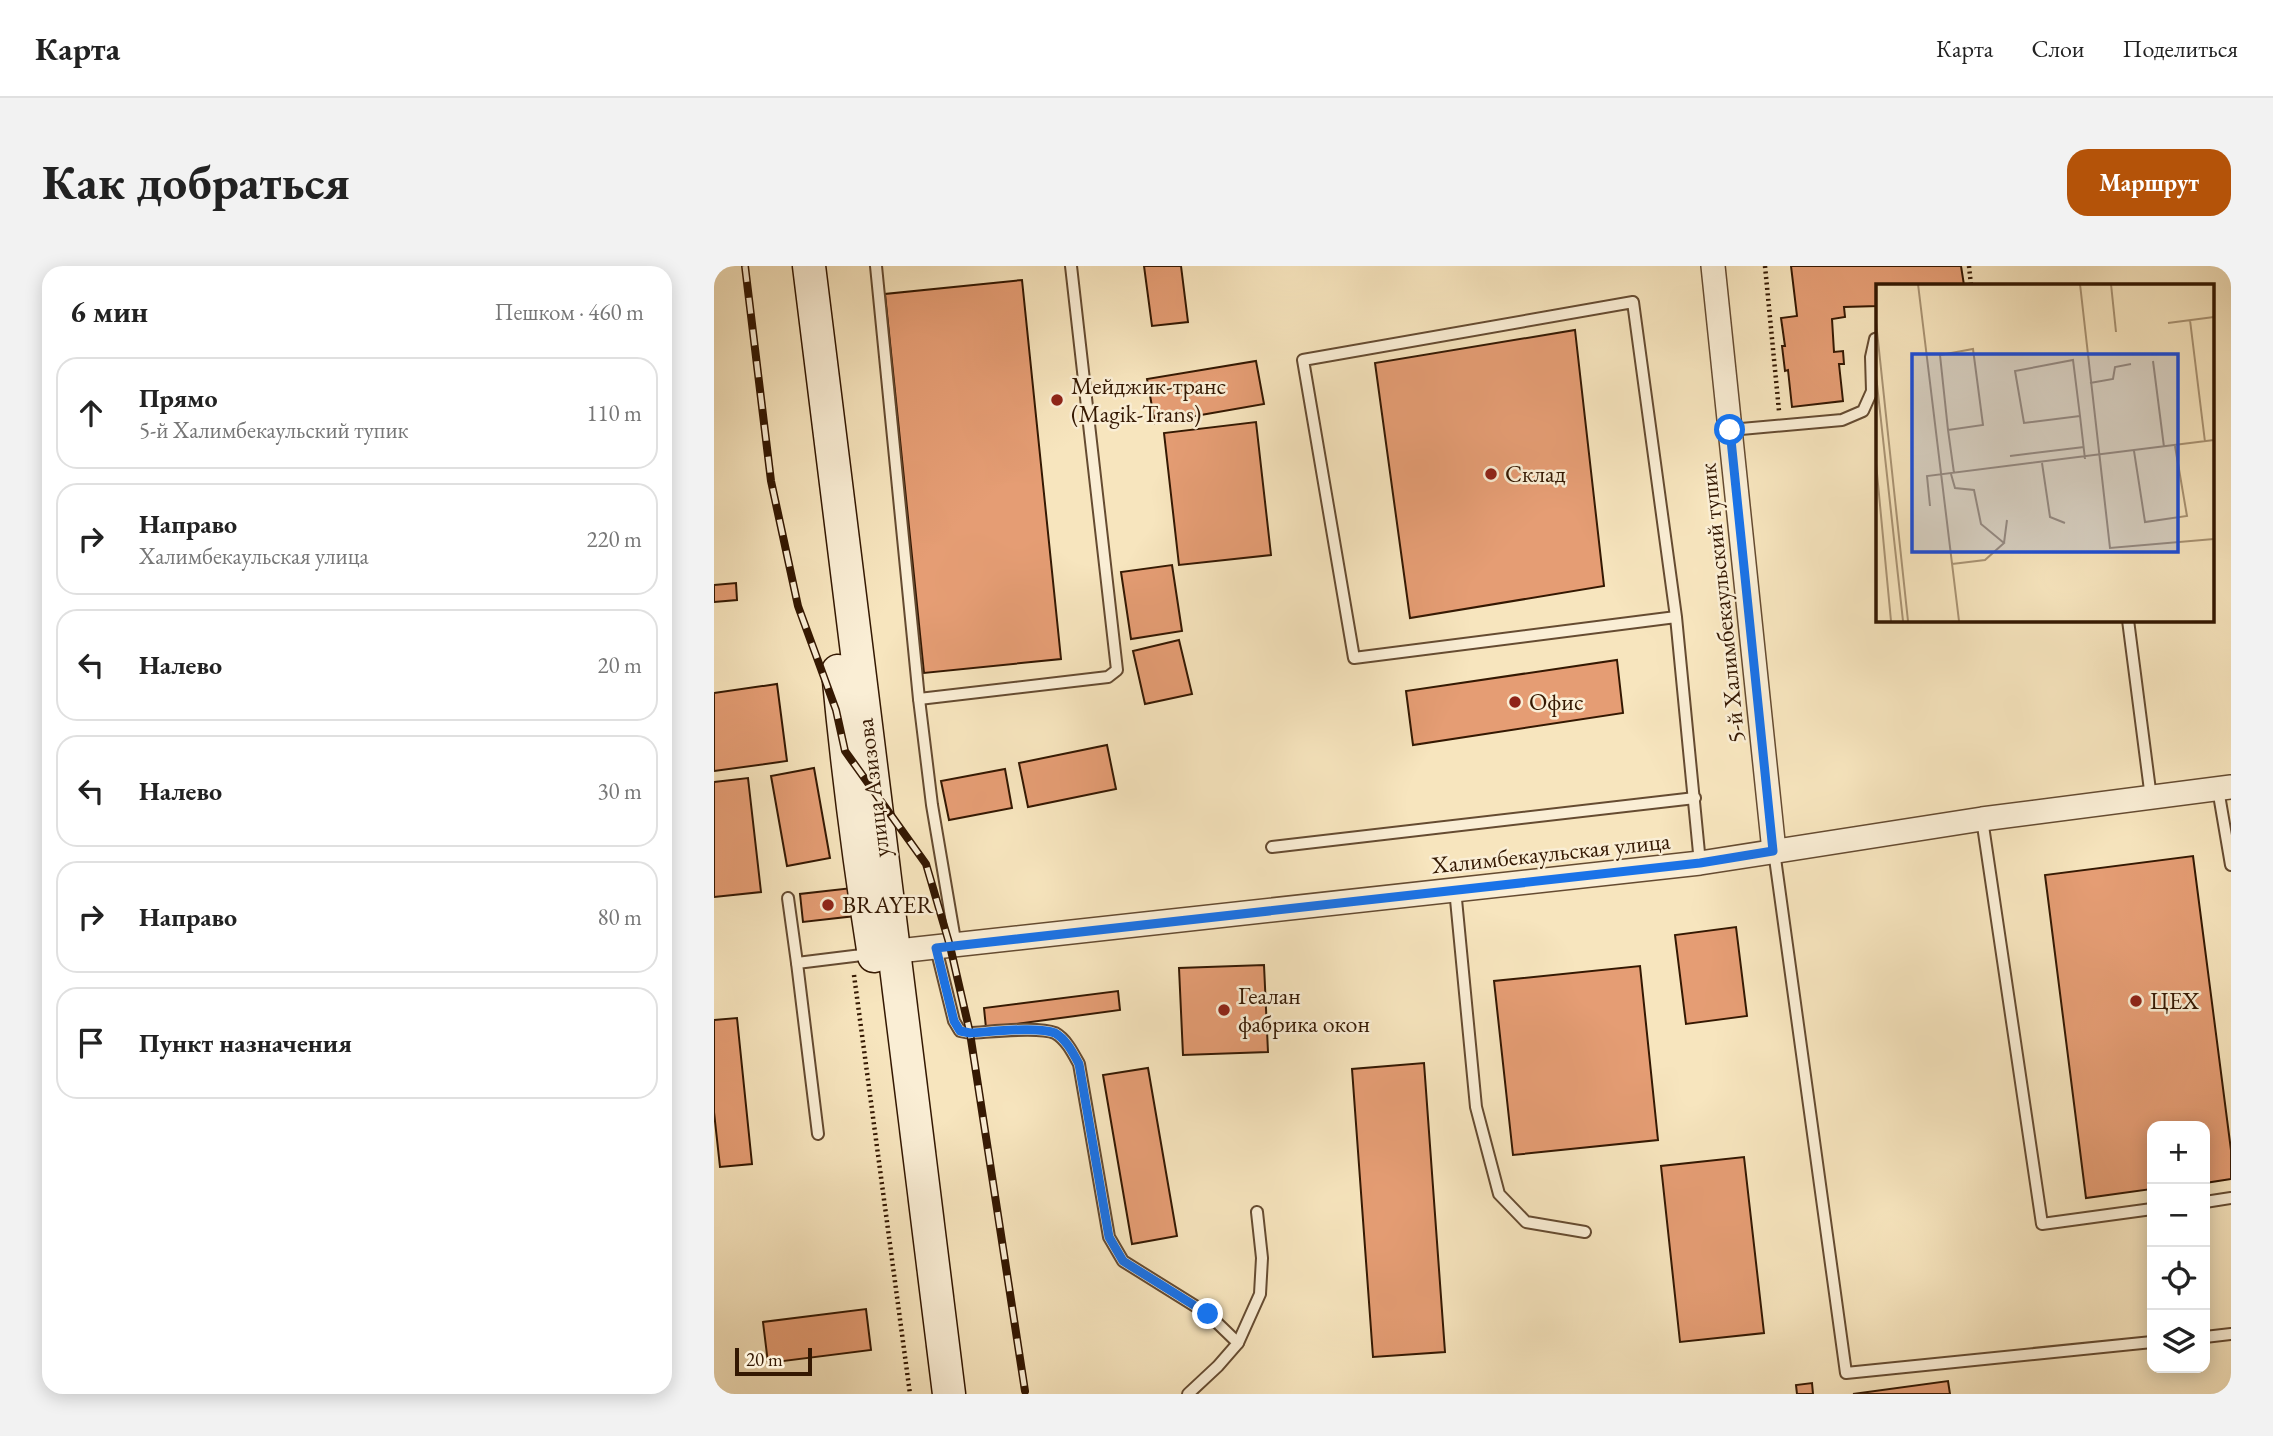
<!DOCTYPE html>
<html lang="ru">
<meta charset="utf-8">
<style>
body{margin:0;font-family:"EB Garamond",serif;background:#f2f2f2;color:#222}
.controls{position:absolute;right:21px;bottom:21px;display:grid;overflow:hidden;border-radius:14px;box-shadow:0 4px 18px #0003}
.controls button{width:63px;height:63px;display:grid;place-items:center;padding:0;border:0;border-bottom:2px solid #e0e0e0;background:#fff;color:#222;font:35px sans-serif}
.scale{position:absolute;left:21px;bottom:18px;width:77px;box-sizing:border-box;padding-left:7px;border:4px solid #341802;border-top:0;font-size:19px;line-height:24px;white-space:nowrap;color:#341802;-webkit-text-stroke:5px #faeed5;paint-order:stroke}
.stop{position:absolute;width:21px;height:21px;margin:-16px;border:5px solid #1a73e8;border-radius:50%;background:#fff}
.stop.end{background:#1a73e8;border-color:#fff;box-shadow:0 2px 7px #0008}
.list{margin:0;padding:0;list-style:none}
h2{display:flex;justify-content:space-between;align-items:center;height:91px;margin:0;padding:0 28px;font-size:30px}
h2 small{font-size:23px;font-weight:400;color:#767676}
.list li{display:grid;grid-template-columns:46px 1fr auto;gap:21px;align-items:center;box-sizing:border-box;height:112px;margin:0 14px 14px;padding:0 14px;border:2px solid #e0e0e0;border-radius:21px}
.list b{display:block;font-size:26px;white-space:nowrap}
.list p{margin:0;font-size:23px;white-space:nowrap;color:#767676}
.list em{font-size:23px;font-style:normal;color:#767676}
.icon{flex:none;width:38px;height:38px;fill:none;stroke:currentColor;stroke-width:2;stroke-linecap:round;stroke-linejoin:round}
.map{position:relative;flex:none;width:1517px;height:1128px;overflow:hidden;border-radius:21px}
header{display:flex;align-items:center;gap:42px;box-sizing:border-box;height:98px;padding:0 35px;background:#fff;border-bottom:2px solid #e0e0e0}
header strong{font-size:33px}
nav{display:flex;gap:38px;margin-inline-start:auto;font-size:24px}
.intro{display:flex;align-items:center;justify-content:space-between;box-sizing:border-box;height:168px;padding:0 42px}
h1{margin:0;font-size:49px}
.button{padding:18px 32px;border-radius:21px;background:#b45309;color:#fff;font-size:24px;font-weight:700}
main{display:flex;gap:42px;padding:0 42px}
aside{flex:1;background:#fff;border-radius:21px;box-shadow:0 4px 18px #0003}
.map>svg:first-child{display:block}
</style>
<header>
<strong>Карта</strong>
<nav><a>Карта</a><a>Слои</a><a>Поделиться</a></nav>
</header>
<div class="intro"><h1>Как добраться</h1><a class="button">Маршрут</a></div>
<main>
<aside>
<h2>6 мин<small>Пешком · 460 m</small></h2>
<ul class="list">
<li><svg class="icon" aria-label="ahead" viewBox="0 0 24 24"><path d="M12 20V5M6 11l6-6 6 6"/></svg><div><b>Прямо</b><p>5-й Халимбекаульский тупик</p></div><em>110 m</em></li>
<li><svg class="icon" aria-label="right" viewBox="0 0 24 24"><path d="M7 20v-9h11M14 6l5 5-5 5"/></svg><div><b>Направо</b><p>Халимбекаульская улица</p></div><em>220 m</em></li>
<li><svg class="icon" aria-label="left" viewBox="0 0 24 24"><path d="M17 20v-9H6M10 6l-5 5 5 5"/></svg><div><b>Налево</b></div><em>20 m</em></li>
<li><svg class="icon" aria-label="left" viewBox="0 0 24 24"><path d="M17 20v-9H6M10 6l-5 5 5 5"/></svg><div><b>Налево</b></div><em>30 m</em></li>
<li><svg class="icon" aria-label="right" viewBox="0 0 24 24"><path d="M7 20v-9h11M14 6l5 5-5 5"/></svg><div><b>Направо</b></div><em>80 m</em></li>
<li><svg class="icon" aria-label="arrive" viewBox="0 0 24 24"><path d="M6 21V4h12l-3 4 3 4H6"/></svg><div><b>Пункт назначения</b></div></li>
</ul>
</aside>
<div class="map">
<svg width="1517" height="1128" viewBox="0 0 1517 1128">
<rect width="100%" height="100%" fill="#f7e5be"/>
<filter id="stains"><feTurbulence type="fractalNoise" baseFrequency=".00286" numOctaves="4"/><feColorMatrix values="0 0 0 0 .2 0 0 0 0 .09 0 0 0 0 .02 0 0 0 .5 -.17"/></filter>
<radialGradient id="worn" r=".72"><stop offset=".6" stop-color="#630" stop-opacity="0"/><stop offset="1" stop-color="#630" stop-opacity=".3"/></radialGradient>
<g fill="#e59d74" stroke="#341802" stroke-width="2">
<path d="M430 0H467L474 56 438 60Z"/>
<path d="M1077 0H1247L1250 19H1164V40L1130 41 1131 51 1118 53 1120 86 1129 85 1130 98H1125L1129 135 1078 141 1074 104 1071 105 1068 80H1071L1067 52 1083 50Z"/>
<path d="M308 14 347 393 210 407 171 28Z"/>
<path d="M861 64 890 320 696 352 661 97Z"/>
<path d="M542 95 550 138 441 157 433 113Z"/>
<path d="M542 156 557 289 465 299 450 167Z"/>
<path d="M458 299 468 365 417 373 407 306Z"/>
<path d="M22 317 23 334 0 336V319Z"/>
<path d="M465 374 478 428 431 438 419 385Z"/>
<path d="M903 394 909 447 699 479 692 425Z"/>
<path d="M63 418 73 495 0 505V427Z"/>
<path d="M393 479 402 523 314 541 305 497Z"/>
<path d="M100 502 116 592 73 600 57 510Z"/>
<path d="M291 503 298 542 235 554 227 515Z"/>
<path d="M34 512 47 626 0 631V516Z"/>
<path d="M1479 590 1517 884V913L1491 917V860H1438V923L1372 932 1331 609Z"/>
<path d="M138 622 141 650 89 656 86 628Z"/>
<path d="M1022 661 1033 750 972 758 961 669Z"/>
<path d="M550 699 554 786 469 789 465 702Z"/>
<path d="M926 700 944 874 799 889 780 715Z"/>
<path d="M404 725 406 744 272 762 270 742Z"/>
<path d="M23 752 38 898 6 901 0 846V754Z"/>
<path d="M710 797 731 1086 659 1091 638 803Z"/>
<path d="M434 802 463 970 418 978 389 809Z"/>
<path d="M1030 891 1050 1067 966 1076 947 900Z"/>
<path d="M152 1043 157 1084 54 1097 49 1056Z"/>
<path d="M1234 1115 1236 1128H1139Z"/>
<path d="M1098 1117 1099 1128H1083L1082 1119Z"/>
</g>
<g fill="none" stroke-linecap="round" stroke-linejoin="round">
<g stroke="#654b31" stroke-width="14">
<g id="lane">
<path d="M162 0 205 433 218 539 242 680"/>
<path d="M1016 164 1128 154 1149 145 1158 125 1157 91 1161 73 1164 72"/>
<path d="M962 351 640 392 589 94 919 36 962 351 986 597"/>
<path d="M1414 354 1437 532"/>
<path d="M205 433 394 411 403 404 357 0"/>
<path d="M1504 523 1517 599"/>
<path d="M1268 553 1328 958 1438 943"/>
<path d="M558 581 981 532"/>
<path d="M1060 585 1132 1107 1438 1076"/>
<path d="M741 623 762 841 785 928 812 956 871 966"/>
<path d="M74 632 83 697"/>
<path d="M222 682 240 755 246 765 256 767C276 766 324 760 341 767 352 773 359 787 365 798L395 971 409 995 494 1048 524 1077 504 1100 474 1128"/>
<path d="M104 868 83 697 156 688"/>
<path d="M1491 936 1517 932"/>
<path d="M1491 1071 1517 1068"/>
<path d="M524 1077 546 1028 548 992 543 946"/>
</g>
</g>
<g stroke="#654b31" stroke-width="26">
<g id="street">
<path d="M999 0 1060 585"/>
<path d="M166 687 986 597 1268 553 1517 521"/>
</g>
</g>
<g stroke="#341802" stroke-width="35">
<g id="secondary">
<path d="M95 0 235 1128"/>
<path d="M124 405C133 500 145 595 160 690"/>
</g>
</g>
<g stroke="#341802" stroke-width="4.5" stroke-dasharray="2 3.5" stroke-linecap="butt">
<path d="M1051 0 1065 145"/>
<path d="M1255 0 1257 19"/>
<path d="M140 709 196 1128"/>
</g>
<use href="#lane" stroke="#faeed5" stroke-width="10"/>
<use href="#street" stroke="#faeed5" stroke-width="23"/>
<use href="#secondary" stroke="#faeed5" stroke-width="32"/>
<g stroke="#341802" stroke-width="8">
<path id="rail" d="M31 0 57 215 84 340 122 444 131 485 212 598 236 680 256 767 311 1125"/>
</g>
<use href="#rail" stroke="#faeed5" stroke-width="5" stroke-dasharray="16" stroke-linecap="butt"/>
</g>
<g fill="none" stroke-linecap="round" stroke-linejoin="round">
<path stroke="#1a73e8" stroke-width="9" d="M494 1048 409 995 395 971 365 798C359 787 352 773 341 767 324 760 276 766 256 767L246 765 240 755 222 682 986 597 1059 585 1016 164"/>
</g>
<g fill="#8f2418" stroke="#faeed5" stroke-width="2.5">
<circle cx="343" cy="134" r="7"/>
<circle cx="777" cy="208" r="7"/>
<circle cx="801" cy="436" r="7"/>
<circle cx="114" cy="639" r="7"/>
<circle cx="1422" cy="735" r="7"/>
<circle cx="510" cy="744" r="7"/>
</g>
<g text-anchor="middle" stroke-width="5" stroke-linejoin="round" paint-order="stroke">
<g font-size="24" fill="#341802" stroke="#faeed5" text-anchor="start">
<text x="357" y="128">Мейджик-транс<tspan x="357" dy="28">(Magik-Trans)</tspan></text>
<text x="791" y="216">Склад</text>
<text x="815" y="444">Офис</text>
<text x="128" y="647">BRAYER</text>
<text x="524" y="738">Геалан<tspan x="524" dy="28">фабрика окон</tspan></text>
<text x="1436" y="743">ЦЕХ</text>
</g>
<g font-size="24" fill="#341802" stroke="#faeed5">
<text transform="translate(1008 337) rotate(-96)" y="8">5-й Халимбекаульский тупик</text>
<text transform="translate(159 522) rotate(-97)" y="8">улица Азизова</text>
<text transform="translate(837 587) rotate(-6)" y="8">Халимбекаульская улица</text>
</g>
</g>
<g transform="translate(1162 18)">
<rect width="338" height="338" fill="#f7e5be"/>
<path fill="none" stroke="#a99373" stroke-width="2" d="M42 0 83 337M204 0 234 264 338 255M235 0 240 48M314 36 329 158M0 38 32 337M292 39 338 33M277 77 288 163M0 91 27 337M214 99 237 95 239 83 255 80M204 132 148 139 139 87 197 76 204 132 209 175M72 146 107 141 97 65 64 71 72 146 78 189M258 167 269 238 311 232 299 162M134 172 208 163M0 179 15 337M166 179 174 233 189 239M75 190 79 204 98 206 105 240 128 259 109 276 76 280M54 222 51 192 338 156M128 259 131 236"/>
<path fill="#1d4ed8" fill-opacity="0.15" stroke="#1d4ed8" stroke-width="3.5" d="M36 70H302V268H36Z"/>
<rect width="338" height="338" fill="none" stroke="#341802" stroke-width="3.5"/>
</g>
<rect width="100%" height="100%" filter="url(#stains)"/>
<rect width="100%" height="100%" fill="url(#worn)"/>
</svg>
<div class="controls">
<button>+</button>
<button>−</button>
<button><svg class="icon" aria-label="locate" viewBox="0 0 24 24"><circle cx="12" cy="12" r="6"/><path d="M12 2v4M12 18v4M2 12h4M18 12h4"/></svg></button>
<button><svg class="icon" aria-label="layers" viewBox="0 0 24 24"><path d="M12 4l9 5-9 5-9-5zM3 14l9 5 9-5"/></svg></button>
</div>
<div class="scale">20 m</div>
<div class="stop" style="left:1016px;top:164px"></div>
<div class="stop end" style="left:494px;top:1048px"></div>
</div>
</main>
